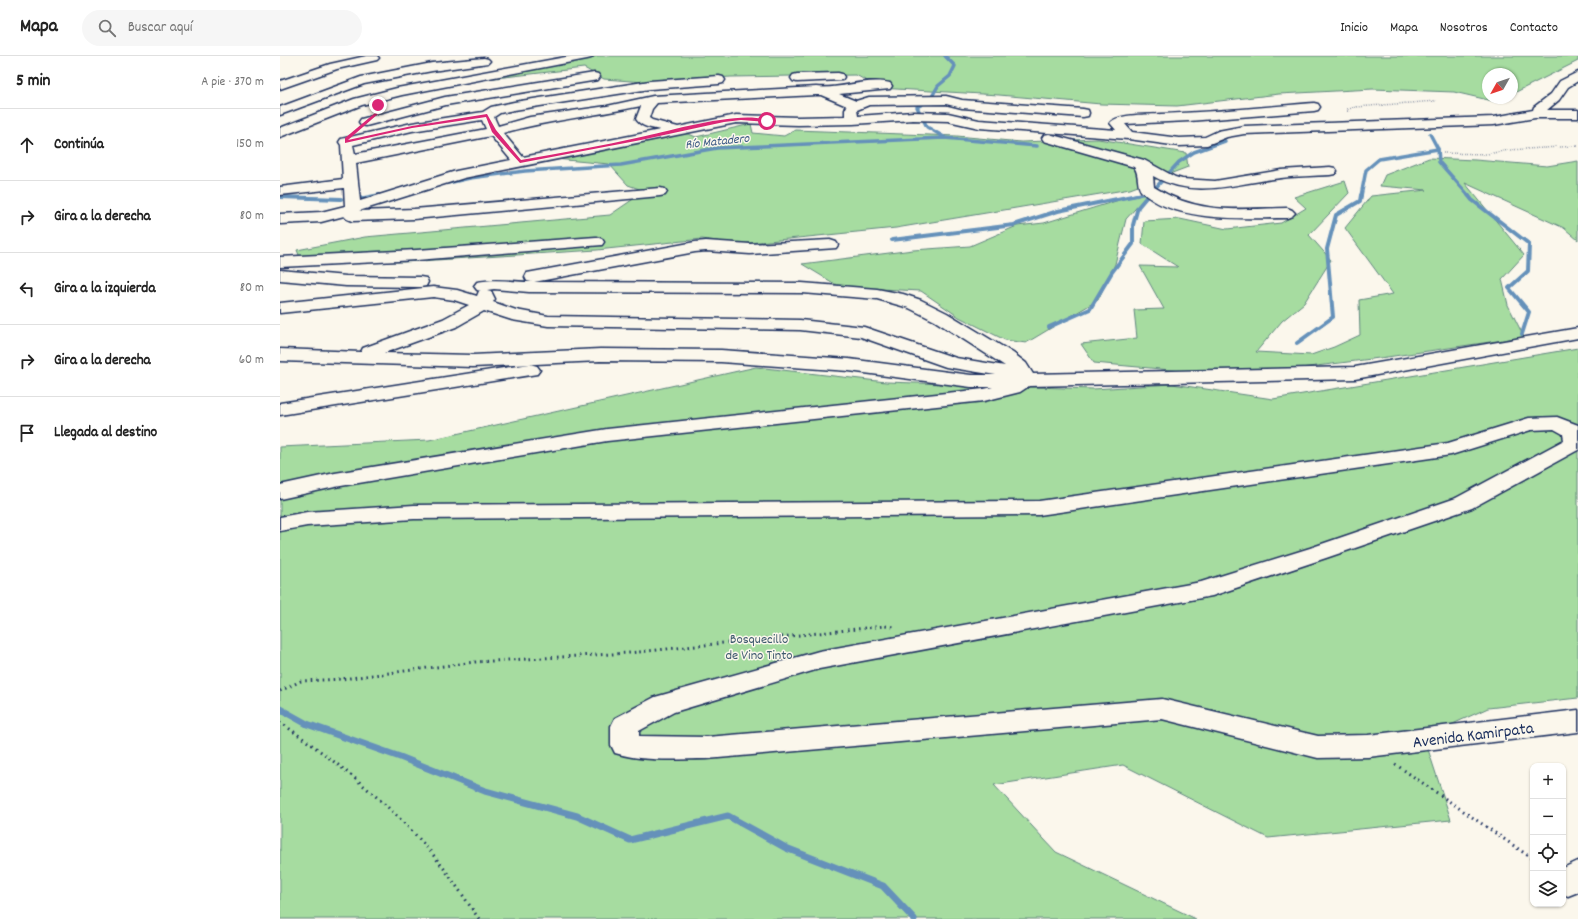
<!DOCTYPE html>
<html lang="es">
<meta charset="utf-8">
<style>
body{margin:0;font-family:Dekko,sans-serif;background:#f6f6f6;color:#222}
.controls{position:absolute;right:12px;bottom:12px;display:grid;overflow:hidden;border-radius:8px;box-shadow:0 1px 3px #0004}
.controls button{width:36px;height:36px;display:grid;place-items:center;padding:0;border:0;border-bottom:1px solid #e0e0e0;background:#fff;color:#222;font:20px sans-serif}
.compass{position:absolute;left:1202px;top:12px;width:36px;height:36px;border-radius:50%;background:#fff;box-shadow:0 1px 3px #0004;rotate:230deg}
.stop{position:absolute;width:12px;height:12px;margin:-9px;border:3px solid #db2777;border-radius:50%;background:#fff}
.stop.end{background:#db2777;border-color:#fff;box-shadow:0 1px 4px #0008}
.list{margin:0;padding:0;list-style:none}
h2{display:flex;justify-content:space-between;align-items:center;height:52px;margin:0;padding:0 16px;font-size:17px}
h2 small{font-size:13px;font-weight:400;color:#767676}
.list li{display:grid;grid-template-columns:26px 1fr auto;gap:12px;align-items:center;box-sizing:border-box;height:72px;padding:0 16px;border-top:1px solid #e0e0e0}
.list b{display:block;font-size:15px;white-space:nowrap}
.list em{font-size:13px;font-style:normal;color:#767676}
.icon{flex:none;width:22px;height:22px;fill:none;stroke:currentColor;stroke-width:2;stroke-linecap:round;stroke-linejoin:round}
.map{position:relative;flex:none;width:1298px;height:863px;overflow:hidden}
header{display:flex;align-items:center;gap:24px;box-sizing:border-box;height:56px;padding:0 20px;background:#fff;border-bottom:1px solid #e0e0e0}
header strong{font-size:19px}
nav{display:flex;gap:22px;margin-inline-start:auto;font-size:14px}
.search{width:280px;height:36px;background:#f6f6f6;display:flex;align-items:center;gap:10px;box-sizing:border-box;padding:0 14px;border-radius:22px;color:#767676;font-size:15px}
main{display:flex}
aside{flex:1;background:#fff}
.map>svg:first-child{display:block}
</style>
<header>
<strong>Mapa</strong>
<div class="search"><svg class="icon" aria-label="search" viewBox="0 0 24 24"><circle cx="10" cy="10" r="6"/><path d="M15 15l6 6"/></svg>Buscar aquí</div>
<nav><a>Inicio</a><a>Mapa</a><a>Nosotros</a><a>Contacto</a></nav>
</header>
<main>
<aside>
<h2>5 min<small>A pie · 370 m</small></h2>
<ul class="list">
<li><svg class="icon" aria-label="ahead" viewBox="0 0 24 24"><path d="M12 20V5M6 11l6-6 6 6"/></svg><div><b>Continúa</b></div><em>150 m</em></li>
<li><svg class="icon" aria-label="right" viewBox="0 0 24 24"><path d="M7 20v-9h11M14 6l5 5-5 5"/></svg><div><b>Gira a la derecha</b></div><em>80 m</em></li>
<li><svg class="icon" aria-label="left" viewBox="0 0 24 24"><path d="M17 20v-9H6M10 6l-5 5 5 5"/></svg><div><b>Gira a la izquierda</b></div><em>80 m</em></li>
<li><svg class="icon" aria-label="right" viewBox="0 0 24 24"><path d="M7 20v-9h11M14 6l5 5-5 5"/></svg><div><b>Gira a la derecha</b></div><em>60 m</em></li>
<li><svg class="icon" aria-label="arrive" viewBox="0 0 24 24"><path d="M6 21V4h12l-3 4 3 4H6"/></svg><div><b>Llegada al destino</b></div></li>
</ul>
</aside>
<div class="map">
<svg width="1298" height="863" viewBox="0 0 1298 863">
<rect width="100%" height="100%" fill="#fbf7ec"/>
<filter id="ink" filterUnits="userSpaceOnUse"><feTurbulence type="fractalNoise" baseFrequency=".025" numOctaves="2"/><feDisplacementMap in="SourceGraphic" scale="8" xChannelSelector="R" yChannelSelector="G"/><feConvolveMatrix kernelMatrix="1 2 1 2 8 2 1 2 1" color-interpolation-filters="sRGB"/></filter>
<g filter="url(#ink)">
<g fill="#a6dca0" stroke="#60867f">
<path d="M318 0H1298V5L1232 38V18H1208V42H1225L1217 46 1174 36 1093 33 999 38 897 50 821 48 719 39 599 32 576 19 451 21 364 26 324 23 304 12 198 24Z"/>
<path d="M471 68 473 77 504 80 515 74 677 80 741 86 818 83 906 97 908 111 850 133 616 172 459 188 422 183 317 194 124 206 21 204 17 194 85 181 330 159 365 135 348 129 329 108 275 103 406 77 416 81Z"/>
<path d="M1149 102 1195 104 1267 110 1298 105V184L1284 172 1185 127 1244 199 1222 223 1228 249 1244 281 1107 301 958 320 814 307 801 288 857 282 854 254 884 253 860 210 898 211 862 188 864 165 900 163 947 173 1001 167 1026 152 1014 141 1065 125 1069 137 1029 179 1051 204 1024 247 1002 265 976 296 1031 299 1054 291 1080 279 1079 244 1113 238 1065 172 1091 140 1147 134 1100 130 1105 119Z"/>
<path d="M872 134 846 163 835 208 818 244 746 287 725 284 679 261 641 235 560 231 522 208 633 194 690 190 737 170 764 167Z"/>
<path d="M1298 292V642L1208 652 1144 681 1171 764 988 782 843 709 714 729 776 796 916 863H0V391L149 384 476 311 606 326 813 333 892 328 993 343Z"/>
</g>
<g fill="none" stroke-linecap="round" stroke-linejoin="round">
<g stroke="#6591ba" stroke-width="3.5">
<path d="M1150 78 1158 93 1159 106 1189 140"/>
<path d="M664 81 647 71 637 51 650 44 658 30 670 20 675 10 665 0"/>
<path d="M168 127 190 122 245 115 341 109 437 92 664 82 757 90"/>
<path d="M95 140 100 139"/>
<path d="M852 140 871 136"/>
<path d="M868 140 899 106 914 96 945 85"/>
<path d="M1081 140 1086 114 1099 103 1158 93"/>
</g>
<g stroke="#6591ba" stroke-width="4">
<path d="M1188 139 1192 144 1249 188 1248 215 1229 232 1249 256 1242 278"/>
<path d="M0 141 61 143"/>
<path d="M79 143 100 139"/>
<path d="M612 184 734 169 778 155 857 139"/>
<path d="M769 271 810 253 832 216 853 188V169L858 151 868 139"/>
<path d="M1017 287 1053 261 1047 193 1056 159 1080 145 1081 139"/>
</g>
<path stroke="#6591ba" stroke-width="7" d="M0 653 27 668 120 701 205 735 297 760 350 784 448 760 506 792 603 830 634 863"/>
<g stroke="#1b2f5e" stroke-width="3">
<g id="minor">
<path d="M86 0H97L99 2 97 4 57 13 0 33V25L50 8Z"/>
<path d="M291 0H313L311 2 307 3 122 39 82 49 0 81V72L74 43 117 32Z"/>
<path d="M204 2 208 3 210 5 208 7 152 15 84 28 0 59V51L81 21 152 7Z"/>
<path d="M1298 16V25L1288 31 1279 44 1267 54H1298V62H1255L1214 69 964 78 947 81 927 89 899 90 848 83 699 72 668 65 633 64 573 68 518 69 456 67 184 122 79 155 134 153 380 132 385 133 387 136 385 139 380 140 134 163 72 165 67 163 64 160 41 166 0 168V158L41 156 65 150 64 132 0 139V131L63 123 61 89 59 86 61 83 132 67 203 56 211 51 234 46 370 25 439 20 443 21 445 24 443 27 439 28 370 33 234 54 220 57 214 61 218 70 250 61 327 50 373 40 536 31C560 34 586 21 610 27L612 30 610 33 559 38 576 45 589 41 666 40 682 44 803 53 808 54 809 57 808 60 803 61 682 52 666 48 589 49 577 54 578 60 633 56 668 57 699 64 836 74 830 67C838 57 869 59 881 58 932 56 983 51 1034 47L1038 48 1040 51 1038 54 1034 55 909 65 845 68 852 76 899 82 925 81 938 75 964 70 1214 61 1253 54 1254 51 1271 38 1280 25ZM536 39H541L567 50 565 54V60L518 61 456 59 398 71 372 64 369 62 372 53 377 47ZM361 50 356 63C361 71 371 72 380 74L243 101 223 77C268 64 315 60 361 50ZM202 64 206 73 75 98 73 89 132 75ZM211 80 231 104 176 115 80 145 76 107Z"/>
<path d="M314 17 318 18 320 21 318 24 166 49 86 70 81 69 79 66 81 63 165 41Z"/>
<path d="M558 17 562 18 564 21 562 24 517 26 513 25 511 22 513 19 517 18Z"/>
<path d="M769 78 864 104 895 121 902 123 935 125 1001 114 1050 111 1055 112 1057 115 1055 118 1050 119C1034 120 1017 120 1001 122 956 127 915 144 873 120L874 131C919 159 957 153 1007 152L1012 154 1015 157 1012 160 1007 162C965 162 895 167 862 136 856 131 860 118 854 111L764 85 762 82 764 79Z"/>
<path d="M316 181 322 183 324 186 322 189 137 204 0 211V201L137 194Z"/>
<path d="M550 184 556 186 558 189 556 192 470 198 426 195 415 196 254 226 522 227 597 233 623 238 641 244 667 257 733 297 746 307 753 318 1075 311 1298 272V282L1075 323 749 330 740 336 704 345 327 385 55 431 0 443V429L55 417 327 373 704 333 713 331H691L569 315 441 306 320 305 193 311 0 305V293L81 296 83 292 163 263 189 249 174 244 153 241 0 257V247L153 231 177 234 197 240 199 235H201L197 234 194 230 197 226C216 222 233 226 252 226L247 225 245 221 247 217 415 186 426 185 470 188ZM214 233 249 236 522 237 597 243 629 252 655 265 725 310 676 302 584 271 520 264 268 260 236 254 213 246 215 243 211 235 207 234ZM204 255 232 264 268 270 520 274 581 281 666 311 716 319H691L569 303 441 294 320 293 193 299 104 297 176 271Z"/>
<path d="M0 214 66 220 140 221 146 222 148 226 146 230 140 231 66 230 0 224Z"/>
<path d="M250 308 257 310 260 314 257 318 0 359V347Z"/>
<path d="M1277 361 1298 369V394L1192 452 1046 502 932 540 539 613 394 656 359 675V680L427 681 882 643 1038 680 1088 679 1298 654V676L1088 701 1038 702 882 663 427 703C397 703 364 706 335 697L331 689V670L335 662 375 641 539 595 921 526 1030 492 1176 442 1284 384 1283 378 1274 373 1251 374 1171 399 759 459 134 463 27 470 0 475V461L27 456 134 449 759 445 1168 387 1249 362Z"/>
<path d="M1298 805V836L1288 840 1283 838V812Z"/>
</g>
</g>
<g stroke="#1b2f5e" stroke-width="1.5" stroke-dasharray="0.5 2" stroke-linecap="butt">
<path d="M1070 56 1067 55 1068 53 1076 51 1156 45"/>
<path d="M1163 97 1207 98 1229 94 1298 90"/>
</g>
<g stroke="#1b2f5e" stroke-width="3" stroke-dasharray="1.5 4" stroke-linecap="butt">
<path d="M0 635 21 625 62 623 195 606 349 597 605 570 614 571"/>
<path d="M0 666C54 704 106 744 149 794 168 816 183 840 199 863"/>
<path d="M1115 708 1253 803"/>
</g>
<use href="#minor" fill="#fbf7ec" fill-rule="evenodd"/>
</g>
</g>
<path fill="#db2777" d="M98 48 106 51 68 84 132 70 207 58 216 74 241 104C281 97 321 90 361 81 390 75 463 53 489 65L487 66 461 64 444 66 361 84 240 107 212 76 206 61 132 72 65 87V82L101 52 96 50Z"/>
<g text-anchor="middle" stroke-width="3" stroke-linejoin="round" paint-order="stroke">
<g font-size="13" font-style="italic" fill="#3a5884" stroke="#fbf7ec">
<text transform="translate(437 84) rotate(-6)" y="5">Río Matadero</text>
</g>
<g font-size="14" fill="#3e5a6e" stroke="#fbf7ec">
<text x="479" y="587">Bosquecillo<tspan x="479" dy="16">de Vino Tinto</tspan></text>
</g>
<g font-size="17" fill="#1b2f5e" stroke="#fbf7ec">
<text transform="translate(1193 678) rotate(-7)" y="6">Avenida Kamirpata</text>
</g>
</g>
</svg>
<div class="controls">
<button>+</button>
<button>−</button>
<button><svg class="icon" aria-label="locate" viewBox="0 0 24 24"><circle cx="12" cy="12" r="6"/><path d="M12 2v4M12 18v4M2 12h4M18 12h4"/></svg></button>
<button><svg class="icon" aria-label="layers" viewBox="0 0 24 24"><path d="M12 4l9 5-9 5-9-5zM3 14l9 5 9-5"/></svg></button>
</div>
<svg class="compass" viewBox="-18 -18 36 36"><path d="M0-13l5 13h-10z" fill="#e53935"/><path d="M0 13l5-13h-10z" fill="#767676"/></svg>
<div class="stop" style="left:487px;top:65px"></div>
<div class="stop end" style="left:98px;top:49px"></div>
</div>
</main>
